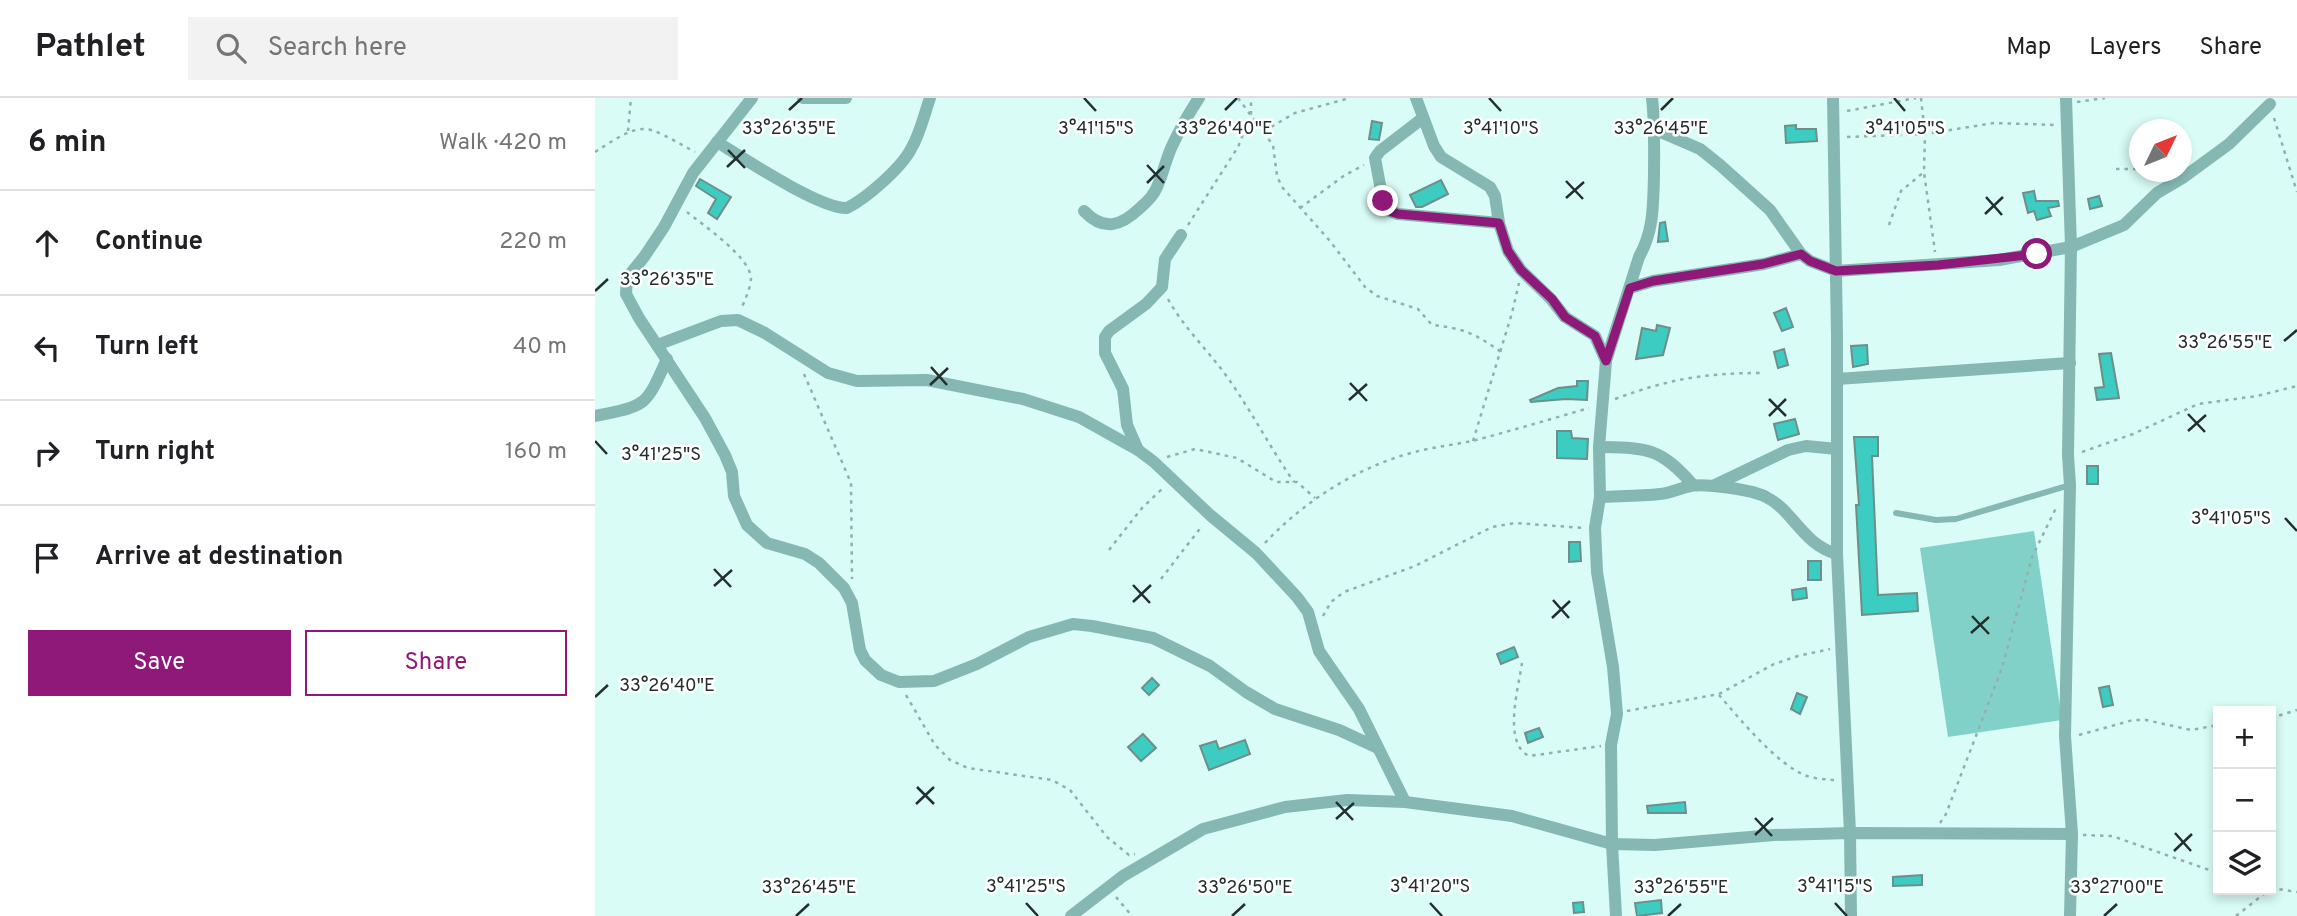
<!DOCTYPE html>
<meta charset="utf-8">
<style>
body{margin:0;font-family:Overpass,sans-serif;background:#f2f2f2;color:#202124}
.controls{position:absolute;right:21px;bottom:21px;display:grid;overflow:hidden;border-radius:0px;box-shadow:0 4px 10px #0003}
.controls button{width:63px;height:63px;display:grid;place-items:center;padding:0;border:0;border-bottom:2px solid #e0e0e0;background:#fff;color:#202124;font:35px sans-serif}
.compass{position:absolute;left:1534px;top:21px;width:63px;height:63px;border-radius:50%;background:#fff;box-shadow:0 4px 10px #0003;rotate:47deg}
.stop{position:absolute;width:21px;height:21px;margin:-16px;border:5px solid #8f1979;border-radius:50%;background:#fff}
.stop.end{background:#8f1979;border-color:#fff;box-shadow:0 2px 7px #0008}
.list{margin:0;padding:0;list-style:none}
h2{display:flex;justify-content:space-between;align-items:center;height:91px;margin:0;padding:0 28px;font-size:30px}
h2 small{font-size:23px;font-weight:400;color:#757577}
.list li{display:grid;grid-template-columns:46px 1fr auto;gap:21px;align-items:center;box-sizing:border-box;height:105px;padding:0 28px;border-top:2px solid #e0e0e0}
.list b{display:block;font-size:26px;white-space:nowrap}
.list em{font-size:23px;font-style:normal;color:#757577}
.actions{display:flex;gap:14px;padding:21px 28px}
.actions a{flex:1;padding:16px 0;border:2px solid #8f1979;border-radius:0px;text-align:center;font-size:24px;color:#8f1979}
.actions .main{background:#8f1979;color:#fff}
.icon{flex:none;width:38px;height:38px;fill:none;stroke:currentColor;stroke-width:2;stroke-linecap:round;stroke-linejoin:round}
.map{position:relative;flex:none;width:1702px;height:818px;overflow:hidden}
header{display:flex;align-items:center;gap:42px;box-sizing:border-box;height:98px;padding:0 35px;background:#fff;border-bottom:2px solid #e0e0e0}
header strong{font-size:33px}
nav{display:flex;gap:38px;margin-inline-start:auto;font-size:24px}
.search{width:490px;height:63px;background:#f2f2f2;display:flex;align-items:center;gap:18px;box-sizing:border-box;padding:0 24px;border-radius:0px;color:#757577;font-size:26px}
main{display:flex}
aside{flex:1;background:#fff}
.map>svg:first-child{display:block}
</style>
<header>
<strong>Pathlet</strong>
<div class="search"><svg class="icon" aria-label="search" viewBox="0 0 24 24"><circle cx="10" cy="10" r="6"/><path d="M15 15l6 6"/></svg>Search here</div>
<nav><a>Map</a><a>Layers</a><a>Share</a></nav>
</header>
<main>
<aside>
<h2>6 min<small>Walk · 420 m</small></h2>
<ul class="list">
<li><svg class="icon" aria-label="ahead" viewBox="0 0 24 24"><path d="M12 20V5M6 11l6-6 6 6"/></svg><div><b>Continue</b></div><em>220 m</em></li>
<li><svg class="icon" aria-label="left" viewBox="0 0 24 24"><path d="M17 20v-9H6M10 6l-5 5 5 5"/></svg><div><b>Turn left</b></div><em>40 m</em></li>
<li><svg class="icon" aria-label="right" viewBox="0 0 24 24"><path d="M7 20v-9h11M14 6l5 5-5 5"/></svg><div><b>Turn right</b></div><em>160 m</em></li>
<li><svg class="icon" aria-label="arrive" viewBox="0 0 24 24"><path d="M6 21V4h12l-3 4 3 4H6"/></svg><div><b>Arrive at destination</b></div></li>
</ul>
<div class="actions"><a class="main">Save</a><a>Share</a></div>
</aside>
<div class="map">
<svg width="1702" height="818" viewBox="0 0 1702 818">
<rect width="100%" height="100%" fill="#d9fcf7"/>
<path fill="#82d1c9" d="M1439 433 1467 622 1353 639 1325 450Z"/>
<g fill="#3dccc1" stroke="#6f8e8a" stroke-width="2">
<path d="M777 23 787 25 784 42 774 41Z"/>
<path d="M1201 27V31H1221L1222 43 1191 45 1190 28Z"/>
<path d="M105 81 136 99 122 121 113 115 121 101 101 88Z"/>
<path d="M846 82 853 96 827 109H821L815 97Z"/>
<path d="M1439 93 1441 103H1463L1464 108 1453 110 1456 118 1442 122 1439 113 1433 115 1428 95Z"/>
<path d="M1504 98 1507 108 1495 111 1493 101Z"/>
<path d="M1070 124 1073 143 1063 144 1065 125Z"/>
<path d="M1191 210 1198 229 1187 233 1179 215Z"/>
<path d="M1062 227 1075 230 1068 257 1041 261 1047 230 1061 233Z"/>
<path d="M1272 247 1273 266 1258 269 1256 248Z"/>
<path d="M1189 251 1193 267 1183 270 1179 254Z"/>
<path d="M1516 255 1524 300 1502 302 1500 290 1509 289 1504 256Z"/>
<path d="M982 283H993L992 302 971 301 936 304 935 302 963 290 982 288Z"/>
<path d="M1200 321 1204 336 1183 342 1179 326Z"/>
<path d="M962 333H976L977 340 993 341 992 361 962 360Z"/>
<path d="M1259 339H1283V358H1277L1283 497 1322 495 1323 513 1267 517 1261 407H1264Z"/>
<rect x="1492" y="368" width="11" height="18"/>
<path d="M974 444H985L986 463 974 464Z"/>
<rect x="1213" y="463" width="13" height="19"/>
<path d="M1211 490 1212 500 1198 502 1197 492Z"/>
<path d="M919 549 923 559 906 566 902 556Z"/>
<path d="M557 580 564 587 554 597 547 590Z"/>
<path d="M1514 588 1518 607 1508 609 1504 590Z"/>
<path d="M1202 595 1212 599 1205 616 1196 611Z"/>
<path d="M944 630 948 639 933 645 930 635Z"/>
<path d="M548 636 561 650 546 663 533 649Z"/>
<path d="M650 642 655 656 614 672 605 648 621 643 624 651Z"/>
<path d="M1090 704 1091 715H1053L1052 708Z"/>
<path d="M1327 777V787L1298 788V779Z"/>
<path d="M1066 802 1067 815 1042 818 1040 805Z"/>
<path d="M988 804 989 814 979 815 978 805Z"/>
</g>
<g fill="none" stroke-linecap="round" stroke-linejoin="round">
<g stroke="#94afab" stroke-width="2.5" stroke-dasharray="3.5 5" stroke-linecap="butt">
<path d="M643 0 678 47 682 78 687 89 735 143 770 189 782 198 823 211 837 227C868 230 881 236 906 254"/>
<path d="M1326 0 1330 36 1329 74 1340 154"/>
<path d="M1482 4 1510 0"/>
<path d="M1252 13 1321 0"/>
<path d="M1679 20 1702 94"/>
<path d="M33 33 36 0"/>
<path d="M669 33 700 15 755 0"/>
<path d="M1252 39 1330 36 1399 25 1461 27"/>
<path d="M0 54C51 21 48 26 100 54"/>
<path d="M1521 71H1545"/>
<path d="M705 110 750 77 769 67"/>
<path d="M92 114C108 127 155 159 156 180 156 190 149 203 146 212"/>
<path d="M593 127 643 49 656 16V0"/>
<path d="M1294 127 1306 93 1329 74"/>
<path d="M573 201C590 232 616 255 635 283 658 316 676 351 699 384"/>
<path d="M209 276 256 385 257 481"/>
<path d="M1020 301C1074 281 1109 275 1167 275"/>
<path d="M878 343 917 215 924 185"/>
<path d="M1487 354 1538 336 1603 306 1662 298 1702 288"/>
<path d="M572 359 600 351 642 360 681 384H702L720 400"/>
<path d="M670 445C711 401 769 365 828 352 846 348 864 346 881 342 919 332 956 321 994 310"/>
<path d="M514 452 547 410 568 390"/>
<path d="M566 481 607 428"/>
<path d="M728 518 736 504 749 494 820 468 897 429 920 425 989 430"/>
<path d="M927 565C924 588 907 645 934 658L1006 648"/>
<path d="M311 597 340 647 355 662 373 670 457 682 475 692 512 739 534 757 540 756"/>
<path d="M1124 597C1144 620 1183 668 1212 678 1220 681 1230 681 1239 682"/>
<path d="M1032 613 1124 596 1179 566 1203 558 1235 551"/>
<path d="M1676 620 1702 612"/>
<path d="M1484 637 1538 622H1551L1596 632 1623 627"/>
<path d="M1345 725 1351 716 1407 570 1437 459 1461 410"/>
<path d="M1488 737 1517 738 1623 775"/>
<path d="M1676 790 1702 794"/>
<path d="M521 799 537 818"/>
<path d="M1641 818 1674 792"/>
</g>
<path stroke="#85b8b2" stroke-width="6" d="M1301 415 1341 422 1361 421 1475 387"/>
<g stroke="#85b8b2" stroke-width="12">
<path d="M157 0 98 75 69 129 49 159 32 180 31 196 44 220 110 320 130 357 137 374 139 398 152 427 172 445 210 456 224 465 249 490 257 505 265 552 270 562 286 577 304 584 339 583 382 566 434 539 478 526 497 528 558 540 615 568 651 594 680 611 744 632 783 650"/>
<path d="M208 0H251"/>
<path d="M821 0 839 48 846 59 895 89 900 98 904 125 913 153 926 172 956 201 970 219 1000 238 1011 263"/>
<path d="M1238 0 1242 237V456L1255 735 1256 818"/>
<path d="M1471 0 1476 149 1473 357 1475 387 1470 638 1477 736 1475 818"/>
<path d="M828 20 785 53 780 60 788 103 792 112 803 116 904 125"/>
<path d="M1061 32 1105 51 1125 67 1175 112 1206 156 1215 163 1241 173 1404 162 1476 149 1529 127 1562 95 1589 79 1634 46 1675 6"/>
<path d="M122 44C148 60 225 111 252 110 272 100 306 70 316 51 325 36 329 17 335 0"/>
<path d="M489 113C509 134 526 128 545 110 552 104 559 97 562 89 568 76 571 61 577 48 585 31 594 15 604 0"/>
<path d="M1035 190 1058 183 1169 166 1206 156"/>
<path d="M62 247 126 223 143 222 170 235 233 275 262 283 332 282 428 301 484 319 543 352 559 364 615 417 661 455 702 499 713 514 724 553 764 611 810 704"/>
<path d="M1242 281 1475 265"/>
<path d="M0 318C52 307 50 310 72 261"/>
<path d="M1004 349C1052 350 1065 349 1098 387"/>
<path d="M543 352 532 327 528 291 510 255V239L514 233 551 206 567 189 570 161 586 137"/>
<path d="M1118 388 1193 352 1211 348 1242 351"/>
<path d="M1005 399C1025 398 1045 398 1065 396 1075 395 1085 390 1096 388 1110 385 1159 392 1171 399 1199 413 1207 446 1242 456"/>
<path d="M476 818 528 778 608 731 690 709 752 702 810 704 917 718 1017 746 1060 747 1179 737 1255 735 1477 736"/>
<path d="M1021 818 1017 746 1016 647 1022 616 1018 569 1002 474 1000 430 1005 399 1004 349 1011 263 1044 159C1059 132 1058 108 1059 78 1059 51 1060 27 1057 0"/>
</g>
</g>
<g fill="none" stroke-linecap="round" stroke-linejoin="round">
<path stroke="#8f1979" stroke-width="9" d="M788 103 792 112 803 116 904 125 913 153 926 172 957 201 970 219 1000 238 1011 263 1035 190 1058 183 1168 166 1206 156 1215 163 1241 173 1343 167 1442 156"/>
</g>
<path fill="none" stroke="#222f2d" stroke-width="2.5" d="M489 0 501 13M894 0 906 13M1299 0 1310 13M194 12 207 0M630 12 642 0M1066 12 1078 0M133 52 150 70M552 67 569 85M132 69 150 52M971 83 988 101M552 85 569 68M1391 99 1407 117M971 100 989 84M1390 116 1408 99M0 193 13 181M1689 243 1702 232M336 269 352 287M755 285 772 303M335 287 353 270M1174 301 1191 318M754 302 772 286M1593 316 1610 334M1174 318 1191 301M1593 333 1611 317M0 343 12 356M1690 420 1702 433M119 471 136 489M538 487 555 505M119 488 137 472M958 502 974 520M538 504 556 487M1377 518 1394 536M957 520 975 503M1376 535 1394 519M0 599 13 587M322 689 339 706M741 704 758 722M321 706 339 689M1160 720 1177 738M741 721 759 705M1580 735 1596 753M1160 737 1178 720M1579 753 1597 736M431 805 443 818M835 805 847 818M1240 805 1252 818M201 818 214 806M637 818 650 806M1073 818 1086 806M1509 818 1522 806"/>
<g font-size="18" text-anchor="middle" fill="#222f2d" stroke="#fff" stroke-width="5" stroke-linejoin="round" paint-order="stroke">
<text x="194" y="36">33°26'35"E</text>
<text x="630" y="36">33°26'40"E</text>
<text x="1066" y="36">33°26'45"E</text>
<text x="501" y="36">3°41'15"S</text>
<text x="906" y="36">3°41'10"S</text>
<text x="1310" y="36">3°41'05"S</text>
<text x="72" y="187">33°26'35"E</text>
<text x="1630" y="250">33°26'55"E</text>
<text x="66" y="362">3°41'25"S</text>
<text x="1636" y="426">3°41'05"S</text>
<text x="72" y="593">33°26'40"E</text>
<text x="431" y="794">3°41'25"S</text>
<text x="835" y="794">3°41'20"S</text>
<text x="1240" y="794">3°41'15"S</text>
<text x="214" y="795">33°26'45"E</text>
<text x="650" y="795">33°26'50"E</text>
<text x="1086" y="795">33°26'55"E</text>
<text x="1522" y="795">33°27'00"E</text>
</g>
</svg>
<div class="controls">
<button>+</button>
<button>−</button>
<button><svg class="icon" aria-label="layers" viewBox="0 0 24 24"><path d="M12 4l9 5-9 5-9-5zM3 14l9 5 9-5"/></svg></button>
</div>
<svg class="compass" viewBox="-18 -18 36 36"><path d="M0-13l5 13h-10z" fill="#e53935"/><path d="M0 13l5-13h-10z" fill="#757577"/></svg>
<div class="stop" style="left:1442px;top:156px"></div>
<div class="stop end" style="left:788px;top:103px"></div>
</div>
</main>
